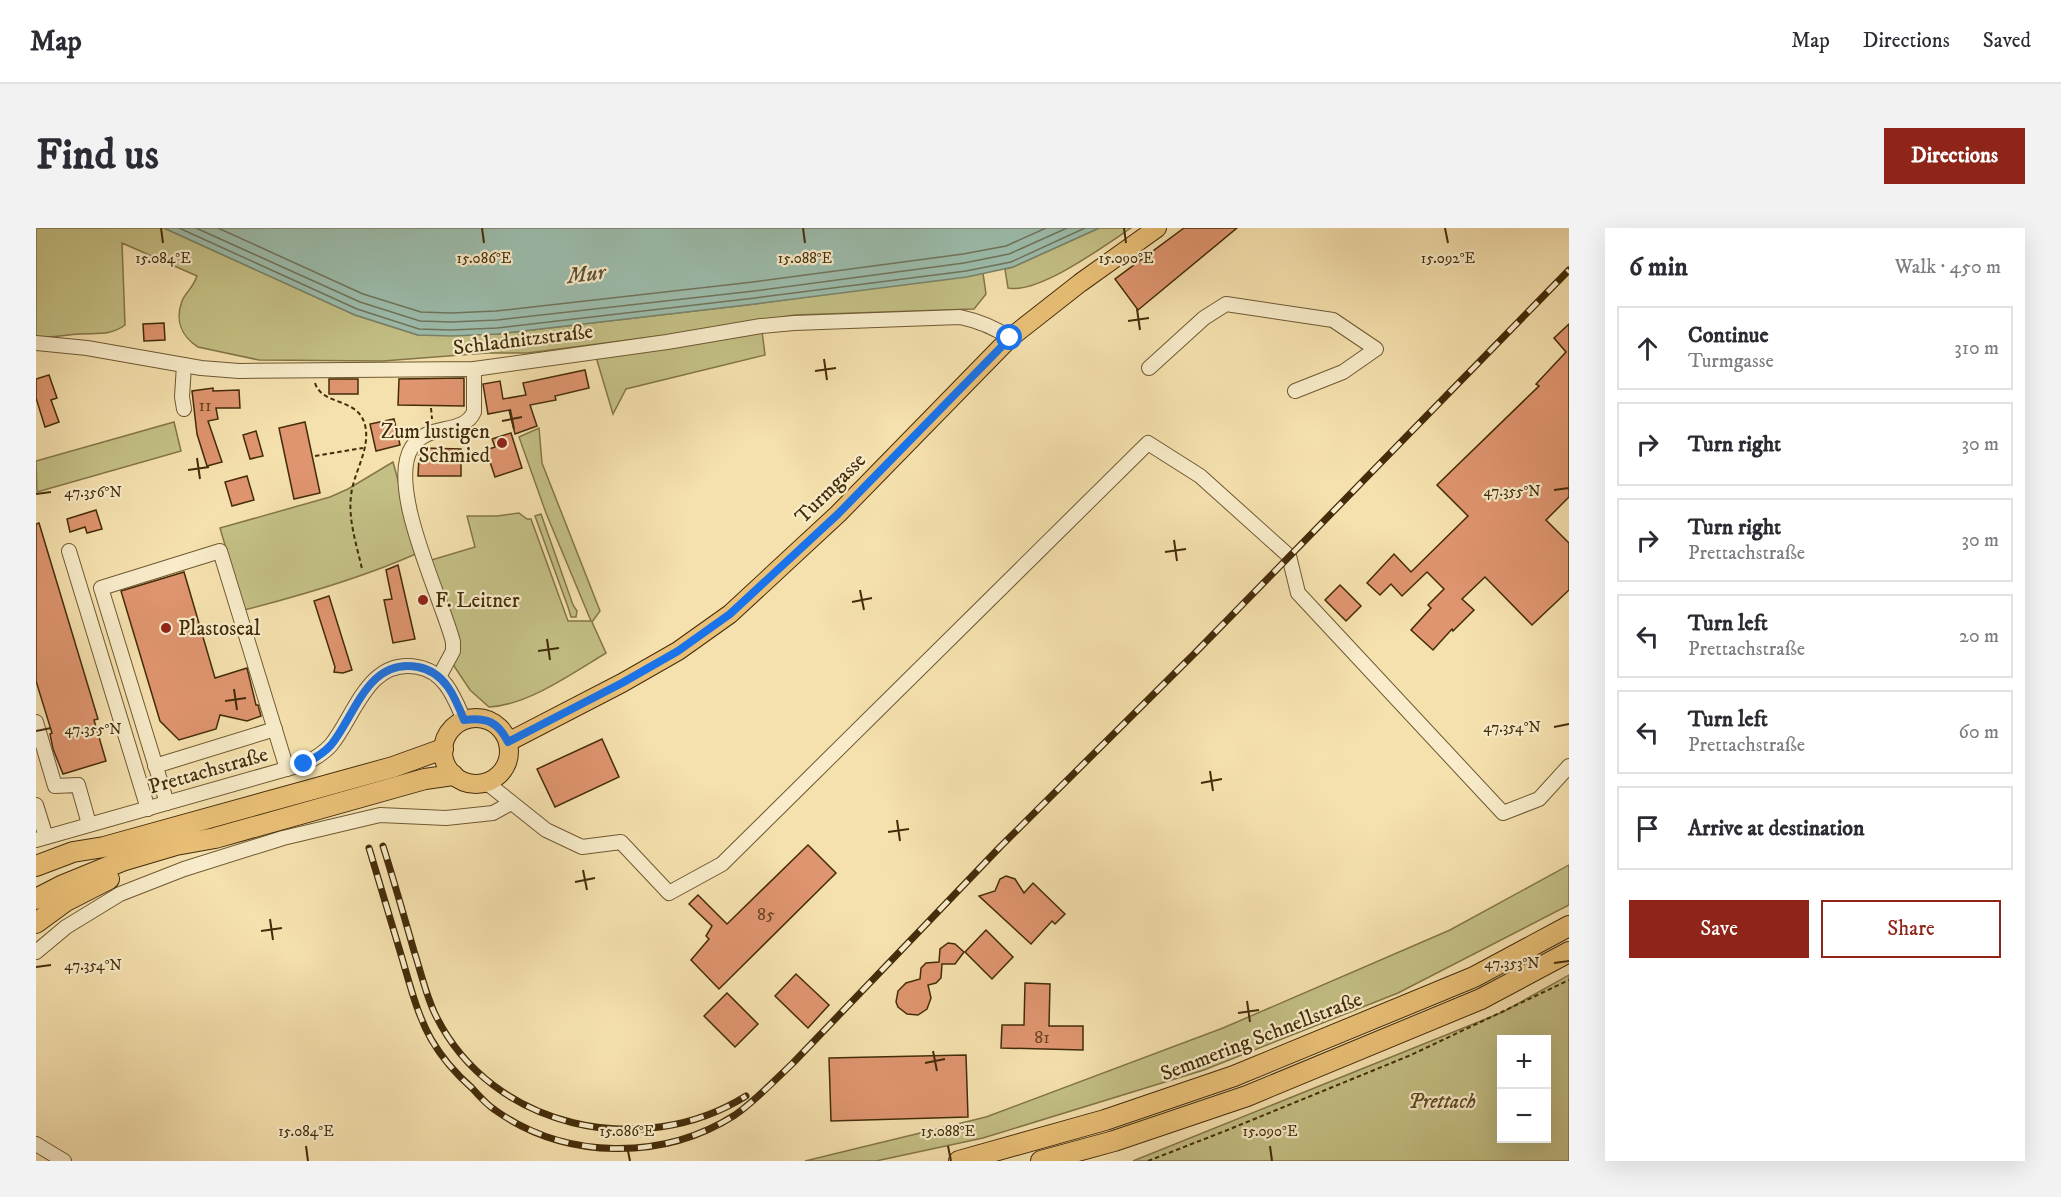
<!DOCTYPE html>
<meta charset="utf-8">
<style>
body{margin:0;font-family:"IM FELL DW Pica",serif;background:#f2f2f3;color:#2b2b33}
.controls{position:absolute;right:18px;bottom:18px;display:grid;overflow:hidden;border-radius:0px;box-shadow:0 6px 24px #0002}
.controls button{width:54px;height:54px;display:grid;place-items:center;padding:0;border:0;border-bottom:2px solid #e1e1e2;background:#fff;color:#2b2b33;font:30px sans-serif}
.stop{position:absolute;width:18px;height:18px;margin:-14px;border:4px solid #1a73e8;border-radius:50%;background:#fff}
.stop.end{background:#1a73e8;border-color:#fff;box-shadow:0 2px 6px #0008}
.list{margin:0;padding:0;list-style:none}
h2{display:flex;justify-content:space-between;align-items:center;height:78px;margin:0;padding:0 24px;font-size:26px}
h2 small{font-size:20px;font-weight:400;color:#7c7c81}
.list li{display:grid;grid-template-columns:39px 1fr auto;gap:18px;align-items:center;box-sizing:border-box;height:84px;margin:0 12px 12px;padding:0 12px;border:2px solid #e1e1e2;border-radius:0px}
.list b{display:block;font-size:22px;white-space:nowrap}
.list p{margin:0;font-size:20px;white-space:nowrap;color:#7c7c81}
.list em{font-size:20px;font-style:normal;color:#7c7c81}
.actions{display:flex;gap:12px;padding:18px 24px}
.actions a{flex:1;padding:14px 0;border:2px solid #8f2418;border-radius:0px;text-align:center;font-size:21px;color:#8f2418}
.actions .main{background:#8f2418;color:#fff}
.icon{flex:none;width:33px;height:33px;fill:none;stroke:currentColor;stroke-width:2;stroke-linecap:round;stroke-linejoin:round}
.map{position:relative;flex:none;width:1533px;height:933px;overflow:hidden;border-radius:0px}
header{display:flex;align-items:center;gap:36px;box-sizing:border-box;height:84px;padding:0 30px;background:#fff;border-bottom:2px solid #e1e1e2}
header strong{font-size:28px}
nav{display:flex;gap:33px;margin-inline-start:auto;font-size:21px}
.intro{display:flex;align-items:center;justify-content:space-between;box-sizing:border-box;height:144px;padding:0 36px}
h1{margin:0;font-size:42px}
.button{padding:15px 27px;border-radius:0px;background:#8f2418;color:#fff;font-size:21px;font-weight:700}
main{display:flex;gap:36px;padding:0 36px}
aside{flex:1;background:#fff;border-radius:0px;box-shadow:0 6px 24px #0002}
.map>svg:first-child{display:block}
</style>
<header>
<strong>Map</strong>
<nav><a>Map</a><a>Directions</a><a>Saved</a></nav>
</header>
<div class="intro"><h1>Find us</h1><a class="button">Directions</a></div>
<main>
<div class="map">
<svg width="1533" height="933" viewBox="0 0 1533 933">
<rect width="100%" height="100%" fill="#f5e1ae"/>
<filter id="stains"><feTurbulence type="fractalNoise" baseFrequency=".00333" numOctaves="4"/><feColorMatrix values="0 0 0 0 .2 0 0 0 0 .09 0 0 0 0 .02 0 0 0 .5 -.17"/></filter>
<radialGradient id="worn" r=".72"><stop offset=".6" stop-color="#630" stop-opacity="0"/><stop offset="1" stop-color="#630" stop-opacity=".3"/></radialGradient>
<g fill="#c4c085" stroke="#847647" stroke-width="1.5" fill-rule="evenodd">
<path d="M0 0H128L319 87 382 107 462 106 719 76 947 45 950 66 938 81 759 87 647 105 491 125H451L347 133 223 132 162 119C145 108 139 92 146 73 149 65 157 60 161 48L86 15 89 97C74 108 61 105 43 106 28 107 15 110 0 109Z"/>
<path d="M1063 0H1095C1068 18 1003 66 972 60L969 41 977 39Z"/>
<path d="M726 103 729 127 590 161 577 186 560 129Z"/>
<path d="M138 194 145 223 1 264 0 233Z"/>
<path d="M503 200 506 235 564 383 556 394 570 425C537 445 492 477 453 479L434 462 418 438 392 333 439 319 431 288H461L483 285 491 291H495L532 393H555L510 285 483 209Z"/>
<path d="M357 234 382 325C326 350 267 367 208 382L184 300 294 269 312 261Z"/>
<path d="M505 286 537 377 541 383 540 389H535L532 379 499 288Z"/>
<path d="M1533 637V677L1362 765 1168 842 947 910 840 933H769L950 889 1187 800 1414 702Z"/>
<path d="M1533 747V933H1097L1467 784ZM1466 812H1510V910H1466Z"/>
</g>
<path fill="#9cbdad" stroke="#79836b" stroke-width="1.5" d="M128 0H1063L977 39 931 49 719 76 462 106 415 108 382 107 319 87Z"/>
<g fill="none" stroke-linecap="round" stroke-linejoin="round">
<g stroke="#70745b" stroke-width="1.5">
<path d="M143 0 321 81 383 101 415 102 461 100 719 70 930 43 975 34 1049 0"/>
<path d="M160 0 324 74 384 93 415 94 461 92 718 63 928 35 973 26 1031 0"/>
<path d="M182 0 327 66 385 84 415 85 460 83 717 54 927 26 970 18 1010 0"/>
</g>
</g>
<g fill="#df956f" stroke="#442c09" stroke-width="1.5">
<path d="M1148 0H1201L1102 82 1079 51Z"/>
<path d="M128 95 129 112 108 113 107 96Z"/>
<path d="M1533 96V269L1510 292 1533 315V362L1496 397 1449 349 1426 371 1438 382 1417 403 1416 401 1397 422 1375 402 1395 380 1392 377 1408 361 1391 344 1366 368 1355 356 1344 367 1331 355 1358 326 1375 344 1432 288 1401 257 1503 158 1500 156 1530 124 1518 110Z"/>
<path d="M549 142 553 160 519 168 520 172 494 177 501 198 479 206 473 182 452 186 447 156 464 153 467 171 490 167 487 155Z"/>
<path d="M13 147 21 170 15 172 23 194 9 199 0 170V151Z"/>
<path d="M428 150V178L362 177 363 151Z"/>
<rect x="293" y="151" width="29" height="15"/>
<path d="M177 160V163L203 162 204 180H180L182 191 172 193 186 234 171 238 161 206 156 163Z"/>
<path d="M358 191 364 217 340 223 334 196Z"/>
<path d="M269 194 284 265 258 271 243 200Z"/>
<path d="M220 203 227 228 214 231 207 207Z"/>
<path d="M475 205 486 240 459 249 450 222 459 219 456 211Z"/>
<path d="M387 220 425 221V248H382L383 228Z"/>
<path d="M211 248 218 272 196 278 189 254Z"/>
<path d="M60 282 66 301 51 305 49 299 34 304 31 291Z"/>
<path d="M3 295 62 491 58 492 70 533 27 546 17 521 14 506 16 505 0 453V296Z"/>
<path d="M362 337 379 411 357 415 348 372 356 371 350 342Z"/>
<path d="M148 344 179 450 211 440 220 477H222L225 488 211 493 184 487 180 501 143 512 124 493 85 363Z"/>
<path d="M1304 357 1325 378 1310 393 1289 372Z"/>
<path d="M293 368 316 442 307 445 298 444 299 439 278 373Z"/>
<path d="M566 511 583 549 519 579 501 541Z"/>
<path d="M772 617 800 645 683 761 655 732 673 711 670 708 676 698 653 676 662 667 691 696Z"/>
<path d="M970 648 979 651 988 665 997 655 1029 686 1019 696 1016 693 995 716 943 668 959 663 964 651Z"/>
<path d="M950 702 977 729 956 751 929 724Z"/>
<path d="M912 715 919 716 928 724 919 736H906L905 750 900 755 892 757 895 770 891 781 882 787 871 786 862 779 860 774 862 763 870 755 884 751 885 740 890 735 903 734 904 721Z"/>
<path d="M760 746 793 777 772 800 739 768Z"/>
<path d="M989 755 1014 756 1013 798H1047V822L965 820 966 797H988Z"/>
<path d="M691 765 722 796 699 819 668 788Z"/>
<path d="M930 827 932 889 795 893 793 830Z"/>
</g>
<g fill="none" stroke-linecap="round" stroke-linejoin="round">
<g stroke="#705932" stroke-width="16">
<g id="minor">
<path d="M0 115 51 120 165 140 203 143 438 141 631 114 725 98 758 95 924 89C943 93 958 99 974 110"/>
<path d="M1113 140 1168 90 1190 76 1297 92 1340 121 1307 144 1259 163"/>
<path d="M148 181 146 169 148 137"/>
<path d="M33 323 112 581"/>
<path d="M403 449 417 423V414C406 370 350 259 376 219 392 194 427 208 438 184V141"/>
<path d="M0 494 19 558 42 557 53 596"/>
<path d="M119 538 239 501"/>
<path d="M451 555 510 602 546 619 585 614 633 665 686 636 1112 215 1164 248 1253 328 1262 365 1467 585 1503 571 1533 538"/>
<path d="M131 575 65 360 184 323 251 541"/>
<path d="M0 577 10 609"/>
<path d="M0 612 268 536C278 531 287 526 295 517 319 488 332 429 382 439 409 444 418 469 428 492"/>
<path d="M0 724 30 699 84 666 148 641 247 610 344 587 410 590 457 585 475 575"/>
<path d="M0 916 28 933"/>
</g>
</g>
<g stroke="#442c09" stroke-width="20">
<g id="major">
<circle cx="440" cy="523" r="33"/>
<path d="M472 514 586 455 642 423 694 386 802 286 974 110 1044 55 1121 0"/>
</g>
</g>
<g stroke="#442c09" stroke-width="22">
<g id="highway">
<path d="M0 638 37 624 68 619 357 539 407 521"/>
<path d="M0 671 25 658 86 633 140 617 179 610 389 551 417 547"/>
<path d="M0 695 30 673 73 651"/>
<path d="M923 933 1069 892 1198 848 1438 749 1533 698"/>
<path d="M1005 933 1078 913 1211 868 1445 771 1533 724"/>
</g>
</g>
<g stroke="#442c09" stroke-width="2" stroke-dasharray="4.5 3" stroke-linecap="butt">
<path d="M279 155C286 178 322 169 329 197 335 221 317 245 315 268 312 292 321 318 326 341"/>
<path d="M395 180 396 191"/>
<path d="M279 228 327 220"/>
<path d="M1112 933 1189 903 1375 827 1533 752"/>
</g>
<use href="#minor" stroke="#f8ecca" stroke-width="14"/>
<use href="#major" stroke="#eac077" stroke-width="18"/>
<use href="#highway" stroke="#eac077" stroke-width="20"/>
<g stroke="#442c09" stroke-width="7">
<g id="rail">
<path d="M347 618C358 653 368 688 378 723 385 744 390 768 400 788 456 901 606 933 710 868"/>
<path d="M333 620C344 657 355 693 366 730 374 757 381 786 395 811 406 830 420 846 436 860 443 868 450 876 459 882 529 932 627 933 699 887 720 872 738 853 757 835L964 619 1160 424 1533 42"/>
</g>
</g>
<use href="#rail" stroke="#f8ecca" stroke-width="4.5" stroke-dasharray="14" stroke-linecap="butt"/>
</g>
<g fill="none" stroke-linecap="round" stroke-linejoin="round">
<path stroke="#1a73e8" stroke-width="8" d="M268 536C278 531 287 526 295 517 319 488 332 429 382 439 409 444 419 469 428 492 451 489 462 494 472 514L586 455 642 423 694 386 802 286 974 110"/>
</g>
<path fill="none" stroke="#442c09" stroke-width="2" d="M125 0 127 15M446 0 448 15M767 0 769 15M1088 0 1090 15M1409 0 1412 15M1101 81 1104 102M1092 93 1113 90M788 131 791 152M779 143 800 140M474 181 478 201M466 193 486 189M161 230 164 251M152 242 173 239M1518 262 1533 260M0 266 15 264M1138 312 1141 333M1129 324 1150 321M824 362 828 382M816 374 836 370M511 411 514 432M502 423 523 420M198 461 201 482M189 473 210 470M1518 499 1533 496M0 503 15 500M1174 543 1177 563M1165 555 1186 551M861 592 864 613M852 604 873 601M547 642 551 662M539 654 559 650M234 691 237 712M225 703 246 700M1518 735 1533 733M0 739 15 737M1211 773 1214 794M1202 785 1223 782M897 823 901 843M889 835 909 831M270 918 272 933M591 918 594 933M912 918 915 933M1234 918 1236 933"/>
<g fill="#8f2418" stroke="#f8ecca" stroke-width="2">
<circle cx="466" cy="215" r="6"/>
<circle cx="387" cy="372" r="6"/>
<circle cx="130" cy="400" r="6"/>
</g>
<g text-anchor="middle" stroke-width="4.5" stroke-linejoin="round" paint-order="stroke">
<g font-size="18" fill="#6b4622">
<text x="169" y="183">11</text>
<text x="730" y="692">85</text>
<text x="1006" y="815">81</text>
</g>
<g font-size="21" fill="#442c09" stroke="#f8ecca">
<text transform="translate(487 111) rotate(-7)" y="7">Schladnitzstraße</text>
<text transform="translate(794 260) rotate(-45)" y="7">Turmgasse</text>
<text transform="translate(172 542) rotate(-16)" y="7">Prettachstraße</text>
<text transform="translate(1225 808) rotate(-21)" y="7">Semmering Schnellstraße</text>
</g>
<g font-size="21" fill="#442c09" stroke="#f8ecca" text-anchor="start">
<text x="454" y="210" text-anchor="end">Zum lustigen<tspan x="454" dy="24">Schmied</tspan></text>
<text x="399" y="379">F. Leitner</text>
<text x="142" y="407">Plastoseal</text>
</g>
<g font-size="21" font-style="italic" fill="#5e4a22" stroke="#f8ecca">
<text x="1406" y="880">Prettach</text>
</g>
<g font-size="22" font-style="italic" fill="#5a5032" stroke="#f8ecca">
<text transform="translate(550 45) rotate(-7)" y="8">Mur</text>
</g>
</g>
<g font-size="15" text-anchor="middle" fill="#442c09" stroke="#f8ecca" stroke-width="4.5" stroke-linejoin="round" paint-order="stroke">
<text x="1412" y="35">15.092°E</text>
<text x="127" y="35">15.084°E</text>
<text x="448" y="35">15.086°E</text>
<text x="769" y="35">15.088°E</text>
<text x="1090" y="35">15.090°E</text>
<text x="1476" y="268">47.355°N</text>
<text x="57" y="269">47.356°N</text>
<text x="1476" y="504">47.354°N</text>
<text x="57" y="506">47.355°N</text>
<text x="1476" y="740">47.353°N</text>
<text x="57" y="742">47.354°N</text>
<text x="270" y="908">15.084°E</text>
<text x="591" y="908">15.086°E</text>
<text x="912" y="908">15.088°E</text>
<text x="1234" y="908">15.090°E</text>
</g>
<rect width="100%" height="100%" filter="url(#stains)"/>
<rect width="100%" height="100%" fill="url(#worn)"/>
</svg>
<div class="controls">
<button>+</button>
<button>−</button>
</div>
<div class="stop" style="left:974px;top:110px"></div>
<div class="stop end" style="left:268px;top:536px"></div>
</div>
<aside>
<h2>6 min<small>Walk · 450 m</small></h2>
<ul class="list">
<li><svg class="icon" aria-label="ahead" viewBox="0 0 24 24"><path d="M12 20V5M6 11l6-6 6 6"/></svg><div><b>Continue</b><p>Turmgasse</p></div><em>310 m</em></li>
<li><svg class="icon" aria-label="right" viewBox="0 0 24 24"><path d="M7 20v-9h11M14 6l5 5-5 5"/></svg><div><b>Turn right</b></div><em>30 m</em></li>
<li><svg class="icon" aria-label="right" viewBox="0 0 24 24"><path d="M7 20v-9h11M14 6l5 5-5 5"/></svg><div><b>Turn right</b><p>Prettachstraße</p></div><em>30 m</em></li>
<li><svg class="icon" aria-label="left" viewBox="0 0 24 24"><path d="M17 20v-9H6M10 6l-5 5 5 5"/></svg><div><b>Turn left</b><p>Prettachstraße</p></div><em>20 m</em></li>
<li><svg class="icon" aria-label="left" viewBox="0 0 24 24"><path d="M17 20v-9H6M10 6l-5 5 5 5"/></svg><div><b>Turn left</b><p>Prettachstraße</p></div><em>60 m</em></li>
<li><svg class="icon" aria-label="arrive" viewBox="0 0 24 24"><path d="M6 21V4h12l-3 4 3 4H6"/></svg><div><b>Arrive at destination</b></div></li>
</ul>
<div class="actions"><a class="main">Save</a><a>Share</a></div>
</aside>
</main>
